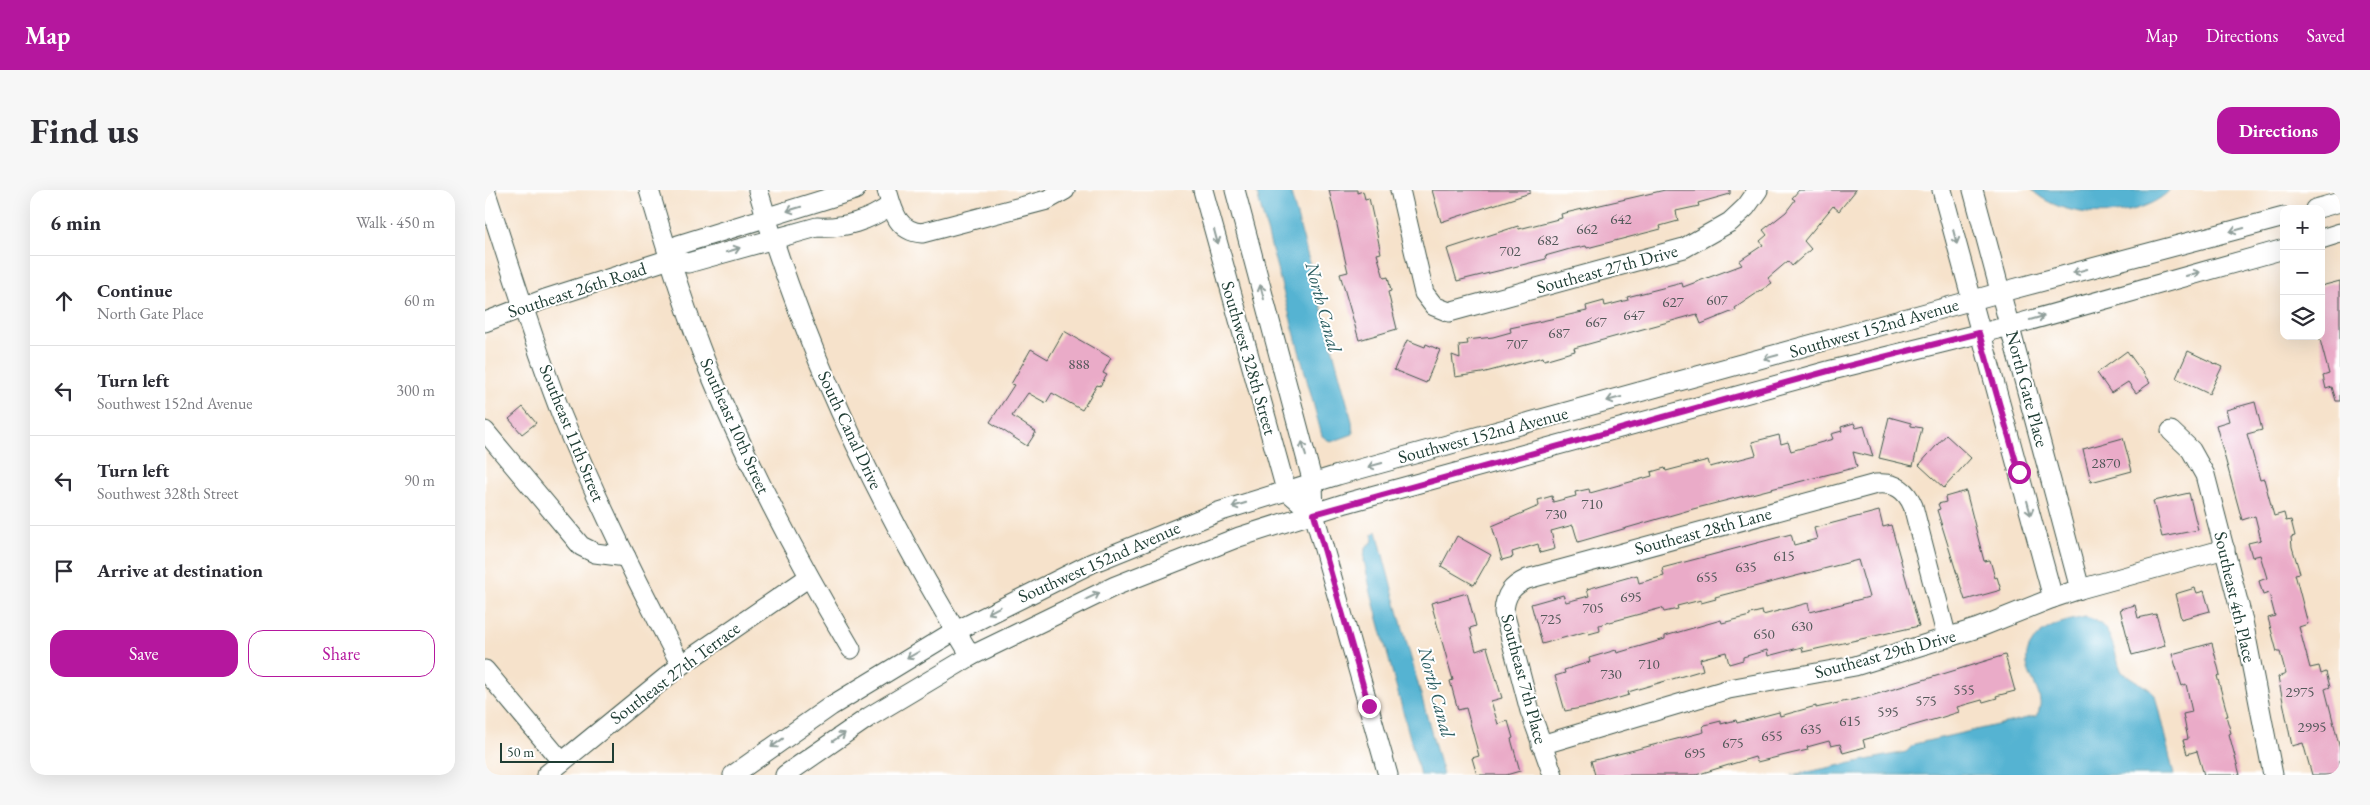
<!DOCTYPE html>
<meta charset="utf-8">
<style>
body{margin:0;font-family:"EB Garamond",serif;background:#f7f7f7;color:#2b2b33}
.controls{position:absolute;right:15px;top:15px;display:grid;overflow:hidden;border-radius:10px;box-shadow:0 5px 20px #0002}
.controls button{width:45px;height:45px;display:grid;place-items:center;padding:0;border:0;border-bottom:1px solid #e1e1e2;background:#fff;color:#2b2b33;font:25px sans-serif}
.scale{position:absolute;left:15px;bottom:12px;width:114px;box-sizing:border-box;padding-left:5px;border:2px solid #1f3d34;border-top:0;font-size:14px;line-height:18px;white-space:nowrap;color:#1f3d34;-webkit-text-stroke:4px #fff;paint-order:stroke}
.stop{position:absolute;width:15px;height:15px;margin:-11px;border:4px solid #b5179e;border-radius:50%;background:#fff}
.stop.end{background:#b5179e;border-color:#fff;box-shadow:0 1px 5px #0008}
.list{margin:0;padding:0;list-style:none}
h2{display:flex;justify-content:space-between;align-items:center;height:65px;margin:0;padding:0 20px;font-size:21px}
h2 small{font-size:16px;font-weight:400;color:#7c7c81}
.list li{display:grid;grid-template-columns:32px 1fr auto;gap:15px;align-items:center;box-sizing:border-box;height:90px;padding:0 20px;border-top:1px solid #e1e1e2}
.list b{display:block;font-size:19px;white-space:nowrap}
.list p{margin:0;font-size:16px;white-space:nowrap;color:#7c7c81}
.list em{font-size:16px;font-style:normal;color:#7c7c81}
.actions{display:flex;gap:10px;padding:15px 20px}
.actions a{flex:1;padding:11px 0;border:1px solid #b5179e;border-radius:15px;text-align:center;font-size:18px;color:#b5179e}
.actions .main{background:#b5179e;color:#fff}
.icon{flex:none;width:28px;height:28px;fill:none;stroke:currentColor;stroke-width:2;stroke-linecap:round;stroke-linejoin:round}
.map{position:relative;flex:none;width:1855px;height:585px;overflow:hidden;border-radius:15px}
header{display:flex;align-items:center;gap:30px;box-sizing:border-box;height:70px;padding:0 25px;background:#b5179e;color:#fff}
header strong{font-size:24px}
nav{display:flex;gap:28px;margin-inline-start:auto;font-size:18px}
.intro{display:flex;align-items:center;justify-content:space-between;box-sizing:border-box;height:120px;padding:0 30px}
h1{margin:0;font-size:35px}
.button{padding:12px 22px;border-radius:15px;background:#b5179e;color:#fff;font-size:18px;font-weight:700}
main{display:flex;gap:30px;padding:0 30px}
aside{flex:1;background:#fff;border-radius:15px;box-shadow:0 5px 20px #0002}
.map>svg:first-child{display:block}
</style>
<header>
<strong>Map</strong>
<nav><a>Map</a><a>Directions</a><a>Saved</a></nav>
</header>
<div class="intro"><h1>Find us</h1><a class="button">Directions</a></div>
<main>
<aside>
<h2>6 min<small>Walk · 450 m</small></h2>
<ul class="list">
<li><svg class="icon" aria-label="ahead" viewBox="0 0 24 24"><path d="M12 20V5M6 11l6-6 6 6"/></svg><div><b>Continue</b><p>North Gate Place</p></div><em>60 m</em></li>
<li><svg class="icon" aria-label="left" viewBox="0 0 24 24"><path d="M17 20v-9H6M10 6l-5 5 5 5"/></svg><div><b>Turn left</b><p>Southwest 152nd Avenue</p></div><em>300 m</em></li>
<li><svg class="icon" aria-label="left" viewBox="0 0 24 24"><path d="M17 20v-9H6M10 6l-5 5 5 5"/></svg><div><b>Turn left</b><p>Southwest 328th Street</p></div><em>90 m</em></li>
<li><svg class="icon" aria-label="arrive" viewBox="0 0 24 24"><path d="M6 21V4h12l-3 4 3 4H6"/></svg><div><b>Arrive at destination</b></div></li>
</ul>
<div class="actions"><a class="main">Save</a><a>Share</a></div>
</aside>
<div class="map">
<svg width="1855" height="585" viewBox="0 0 1855 585">
<rect width="100%" height="100%" fill="#fff"/>
<filter id="ink" filterUnits="userSpaceOnUse"><feTurbulence type="fractalNoise" baseFrequency=".02" numOctaves="2"/><feDisplacementMap in="SourceGraphic" scale="10" xChannelSelector="R" yChannelSelector="G"/><feConvolveMatrix kernelMatrix="1 2 1 2 8 2 1 2 1" color-interpolation-filters="sRGB"/></filter>
<filter id="wash" filterUnits="userSpaceOnUse"><feTurbulence type="fractalNoise" baseFrequency=".0096" numOctaves="4" result="noise"/><feDisplacementMap in="SourceGraphic" scale="20" xChannelSelector="R" yChannelSelector="G"/><feGaussianBlur stdDeviation="1.12" result="paint"/><feColorMatrix in="noise" values="0 0 0 0 0 0 0 0 0 0 0 0 0 0 0 0 0 1.4 0 .05"/><feComposite in="paint" operator="in"/></filter>
<g filter="url(#wash)">
<rect width="100%" height="100%" fill="#f6e2cb"/>
<g fill="#54b3d2" stroke="#3a7883">
<path d="M771 0H805L867 231 868 244 846 252 837 246Z"/>
<path d="M1547 0H1685C1654 32 1578 31 1547 0Z"/>
<path d="M892 341 900 373 958 585H935L886 403 879 370 880 358 888 351 887 344Z"/>
<path d="M1600 427C1628 432 1627 460 1637 482L1664 499 1670 505 1689 585H1307L1421 562 1429 554 1551 526C1568 502 1526 480 1548 451 1561 435 1581 431 1600 427Z"/>
</g>
<g id="blocks">
<g fill="#eaabc8">
<path d="M844 0H872V3L878 1 880 9 884 8 896 63 892 64 899 88 903 87 906 101 903 102 912 139 874 150 855 84 863 82 862 78Z"/>
<path d="M947 0H1045V3L956 32Z"/>
<path d="M1180 0H1245V4L1213 13 1214 16 1191 21 1193 31 1175 36 1176 39 1102 58 1101 56 1085 59 1060 66 1061 69 972 91 962 59 1033 36 1034 39 1077 28 1076 24Z"/>
<path d="M1314 0H1371L1354 21 1348 16 1319 51 1326 59 1307 76 1303 71 1283 88 1287 93 1250 118 1251 120 1216 134 1212 124 1089 158 1090 161 1059 170 1058 167 997 183 970 187 967 165 975 168 974 155 983 154 982 150 1008 147 1026 142 1025 138 1102 121 1101 116 1119 111 1120 116 1143 110 1142 107 1197 93 1198 97 1257 75 1254 71 1278 55 1275 51 1282 45 1278 40 1301 22 1310 10 1307 8Z"/>
<path d="M1855 91V211H1851L1847 197 1841 199 1838 186 1844 184 1834 146H1836V96Z"/>
<path d="M579 141 626 168 618 183 622 185 615 196 612 195 597 220 567 203 561 213 543 203 527 226 551 242 542 256 505 232 529 195 526 194 546 159 563 169Z"/>
<path d="M922 150 940 157 941 154 955 160 941 193 909 180Z"/>
<path d="M1642 161 1665 193 1651 203 1643 192 1626 203 1612 183Z"/>
<path d="M1703 161 1737 177 1724 204 1691 188Z"/>
<path d="M1770 212 1777 240 1762 244 1775 290 1779 289 1789 326 1799 323 1801 331 1806 330 1810 346 1806 347 1807 357 1815 383 1810 384 1823 434 1814 437 1825 478 1834 476 1836 484 1841 482 1845 497 1840 499 1855 559V585H1827L1818 553 1807 556 1793 487 1801 484 1795 462H1792L1783 428 1790 426 1784 403 1778 405 1774 391 1782 388 1775 365 1767 367 1763 353 1776 350 1770 326 1757 330 1731 235 1744 231 1741 220Z"/>
<path d="M38 217 51 233 37 244 24 229Z"/>
<path d="M1404 227 1426 233V236L1437 238 1428 276 1394 268Z"/>
<path d="M1369 233 1371 238 1379 236 1388 267 1368 262 1372 277 1208 319 1093 352 1088 335 1066 341 1070 359 1055 363 1053 354 1027 362 1028 367 1017 370 1007 336 1054 316 1053 310 1067 306 1068 312 1091 306 1090 302 1104 299 1105 303 1167 286 1166 282 1180 278 1181 281 1223 270 1225 277 1271 265 1267 252 1294 245 1296 254 1303 252 1306 261 1348 249 1346 244 1357 241 1356 237Z"/>
<path d="M1461 245 1486 268 1459 298 1434 275Z"/>
<path d="M1638 248 1647 281 1606 292 1598 259Z"/>
<path d="M1481 301 1499 371 1505 370 1510 388 1512 387 1516 400 1480 410 1452 320 1455 319 1453 314 1461 312 1460 307Z"/>
<path d="M1704 303 1713 340 1677 347 1668 311Z"/>
<path d="M1394 321 1398 337 1406 335 1434 436 1318 462 1317 457 1283 466 1282 460 1258 467V470L1244 474 1241 462 1215 469 1218 480 1143 502 1144 505 1107 516 1080 521 1070 486 1080 483 1079 480 1105 472 1104 468 1131 460 1132 463 1180 449V446L1236 430 1237 433 1265 426V424L1277 421 1278 425 1323 413 1325 422 1384 407 1373 370 1230 407 1231 409 1216 413V410L1192 416 1193 419 1179 422 1177 418 1114 435 1115 441 1104 444 1103 441 1057 454 1046 414 1078 405 1081 412 1104 406 1102 399 1152 385 1154 393 1179 386 1177 378 1306 344 1309 355 1332 349 1329 338Z"/>
<path d="M972 346 1006 365 989 395 956 376Z"/>
<path d="M1710 398 1712 403 1719 401 1725 421 1696 429 1690 404Z"/>
<path d="M982 403 991 436 985 438 991 461 1002 457 1017 508 1006 511 1013 534 1023 531 1028 548 1026 549 1035 581 1021 585H992L987 568 994 566 981 518 973 520 965 491 968 490 946 413Z"/>
<path d="M1650 415 1653 428 1671 424 1680 456 1647 465 1635 419Z"/>
<path d="M1727 453 1735 485 1732 486 1743 526H1741L1746 543 1744 544 1755 585H1719L1712 561 1702 564 1698 550 1703 549 1698 524 1707 522 1701 494 1697 496 1687 464Z"/>
<path d="M1520 465 1530 501 1511 506 1512 508 1498 512 1497 510 1472 517 1474 522 1458 527 1378 550 1380 557 1358 563 1355 554 1346 556 1344 551 1322 557 1323 560 1309 563 1272 572 1270 567 1211 585H1110L1106 571 1219 542 1218 537 1220 535 1236 531V534L1251 530 1252 533 1294 522 1295 526 1331 516V518L1389 505Z"/>
</g>
</g>
</g>
<g filter="url(#ink)">
<use href="#blocks" fill-opacity="0" stroke="#3f564b" stroke-width="1"/>
<g fill="none" stroke-linecap="round" stroke-linejoin="round">
<g stroke="#3f564b" stroke-width="21">
<g id="minor">
<path d="M0 0C25 75 48 152 77 226 112 311 153 394 196 475"/>
<path d="M164 0C182 62 201 124 225 183 265 279 313 370 366 459"/>
<path d="M273 0C321 165 396 320 486 466"/>
<path d="M402 0C408 21 412 41 437 43L562 10 580 0"/>
<path d="M718 0 801 300 829 324"/>
<path d="M750 0 828 293 829 324 903 585"/>
<path d="M915 0 939 103 949 116 964 122 1199 58 1245 32 1261 17 1273 0"/>
<path d="M1457 0 1568 408"/>
<path d="M1488 0 1595 399"/>
<path d="M1830 19 1855 12"/>
<path d="M1836 49 1855 43"/>
<path d="M185 69 193 55 370 0"/>
<path d="M0 132 60 109 185 69 203 73 332 37C358 39 385 30 406 15"/>
<path d="M0 241 96 356 110 363 141 367"/>
<path d="M1686 241 1706 260 1720 285 1758 431 1788 585"/>
<path d="M0 480 77 572"/>
<path d="M1056 555 1244 499 1370 476 1493 438 1568 408 1595 399 1740 359"/>
<path d="M61 585 196 475 324 387"/>
<path d="M248 585 346 516 463 445 607 373 733 322 853 285 1517 102 1799 27"/>
<path d="M300 585 384 527 486 466 630 396 754 347 861 313 1347 180 1525 136 1799 59"/>
<path d="M1068 585 1045 521 1019 422C1020 404 1027 396 1042 389L1391 294C1409 292 1421 299 1428 316L1462 448"/>
</g>
</g>
<use href="#minor" stroke="#fff" stroke-width="19"/>
</g>
<defs><path id="oneway-shaft" d="M-6 0H5M1.5-3L5.5 0L1.5 3" fill="none" stroke-width="1.6" stroke-linecap="round" stroke-linejoin="round" transform="scale(1.25)"/></defs>
<g stroke="#8f9e9a">
<use href="#oneway-shaft" transform="translate(309 19) rotate(163)"/>
<use href="#oneway-shaft" transform="translate(1752 40) rotate(165)"/>
<use href="#oneway-shaft" transform="translate(731 47) rotate(75)"/>
<use href="#oneway-shaft" transform="translate(1470 47) rotate(75)"/>
<use href="#oneway-shaft" transform="translate(248 60) rotate(-17)"/>
<use href="#oneway-shaft" transform="translate(1595 81) rotate(165)"/>
<use href="#oneway-shaft" transform="translate(1708 84) rotate(-16)"/>
<use href="#oneway-shaft" transform="translate(777 102) rotate(-105)"/>
<use href="#oneway-shaft" transform="translate(1552 128) rotate(-16)"/>
<use href="#oneway-shaft" transform="translate(1286 167) rotate(165)"/>
<use href="#oneway-shaft" transform="translate(1129 209) rotate(165)"/>
<use href="#oneway-shaft" transform="translate(819 259) rotate(-105)"/>
<use href="#oneway-shaft" transform="translate(890 275) rotate(165)"/>
<use href="#oneway-shaft" transform="translate(754 315) rotate(163)"/>
<use href="#oneway-shaft" transform="translate(1544 318) rotate(75)"/>
<use href="#oneway-shaft" transform="translate(608 406) rotate(-25)"/>
<use href="#oneway-shaft" transform="translate(509 420) rotate(152)"/>
<use href="#oneway-shaft" transform="translate(428 465) rotate(150)"/>
<use href="#oneway-shaft" transform="translate(354 547) rotate(-34)"/>
<use href="#oneway-shaft" transform="translate(292 553) rotate(144)"/>
</g>
</g>
<g fill="none" stroke-linecap="round" stroke-linejoin="round" filter="url(#ink)">
<path stroke="#b5179e" stroke-width="6" d="M884 516 829 324 1347 180 1494 143 1534 282"/>
</g>
<g text-anchor="middle" stroke-width="4" stroke-linejoin="round" paint-order="stroke">
<g font-size="15" fill="#525859">
<text x="1136" y="34">642</text>
<text x="1102" y="44">662</text>
<text x="1063" y="55">682</text>
<text x="1025" y="66">702</text>
<text x="1232" y="115">607</text>
<text x="1188" y="117">627</text>
<text x="1149" y="130">647</text>
<text x="1111" y="137">667</text>
<text x="1074" y="148">687</text>
<text x="1032" y="159">707</text>
<text x="594" y="179">888</text>
<text x="1621" y="278">2870</text>
<text x="1107" y="319">710</text>
<text x="1071" y="329">730</text>
<text x="1299" y="371">615</text>
<text x="1261" y="382">635</text>
<text x="1222" y="392">655</text>
<text x="1146" y="412">695</text>
<text x="1108" y="423">705</text>
<text x="1066" y="434">725</text>
<text x="1317" y="441">630</text>
<text x="1279" y="449">650</text>
<text x="1164" y="479">710</text>
<text x="1126" y="489">730</text>
<text x="1479" y="505">555</text>
<text x="1815" y="507">2975</text>
<text x="1441" y="516">575</text>
<text x="1403" y="527">595</text>
<text x="1365" y="536">615</text>
<text x="1827" y="542">2995</text>
<text x="1326" y="544">635</text>
<text x="1287" y="551">655</text>
<text x="1248" y="558">675</text>
<text x="1210" y="568">695</text>
</g>
<g font-size="18" fill="#1f3d34" stroke="#fff">
<text transform="translate(1122 79) rotate(-15)" y="6">Southeast 27th Drive</text>
<text transform="translate(92 100) rotate(-18)" y="6">Southeast 26th Road</text>
<text transform="translate(1389 138) rotate(-16)" y="6">Southwest 152nd Avenue</text>
<text transform="translate(764 168) rotate(74)" y="6">Southwest 328th Street</text>
<text transform="translate(1542 199) rotate(75)" y="6">North Gate Place</text>
<text transform="translate(250 236) rotate(66)" y="6">Southeast 10th Street</text>
<text transform="translate(365 240) rotate(65)" y="6">South Canal Drive</text>
<text transform="translate(87 243) rotate(68)" y="6">Southeast 11th Street</text>
<text transform="translate(998 245) rotate(-15)" y="6">Southwest 152nd Avenue</text>
<text transform="translate(1218 341) rotate(-15)" y="6">Southeast 28th Lane</text>
<text transform="translate(614 372) rotate(-24)" y="6">Southwest 152nd Avenue</text>
<text transform="translate(1750 407) rotate(77)" y="6">Southeast 4th Place</text>
<text transform="translate(1400 464) rotate(-15)" y="6">Southeast 29th Drive</text>
<text transform="translate(190 483) rotate(-37)" y="6">Southeast 27th Terrace</text>
<text transform="translate(1039 489) rotate(75)" y="6">Southeast 7th Place</text>
</g>
<g font-size="19" font-style="italic" fill="#2f6063" stroke="#fff">
<text transform="translate(839 117) rotate(75)" y="7">North Canal</text>
<text transform="translate(952 502) rotate(75)" y="7">North Canal</text>
</g>
</g>
</svg>
<div class="controls">
<button>+</button>
<button>−</button>
<button><svg class="icon" aria-label="layers" viewBox="0 0 24 24"><path d="M12 4l9 5-9 5-9-5zM3 14l9 5 9-5"/></svg></button>
</div>
<div class="scale">50 m</div>
<div class="stop" style="left:1534px;top:282px"></div>
<div class="stop end" style="left:884px;top:516px"></div>
</div>
</main>
